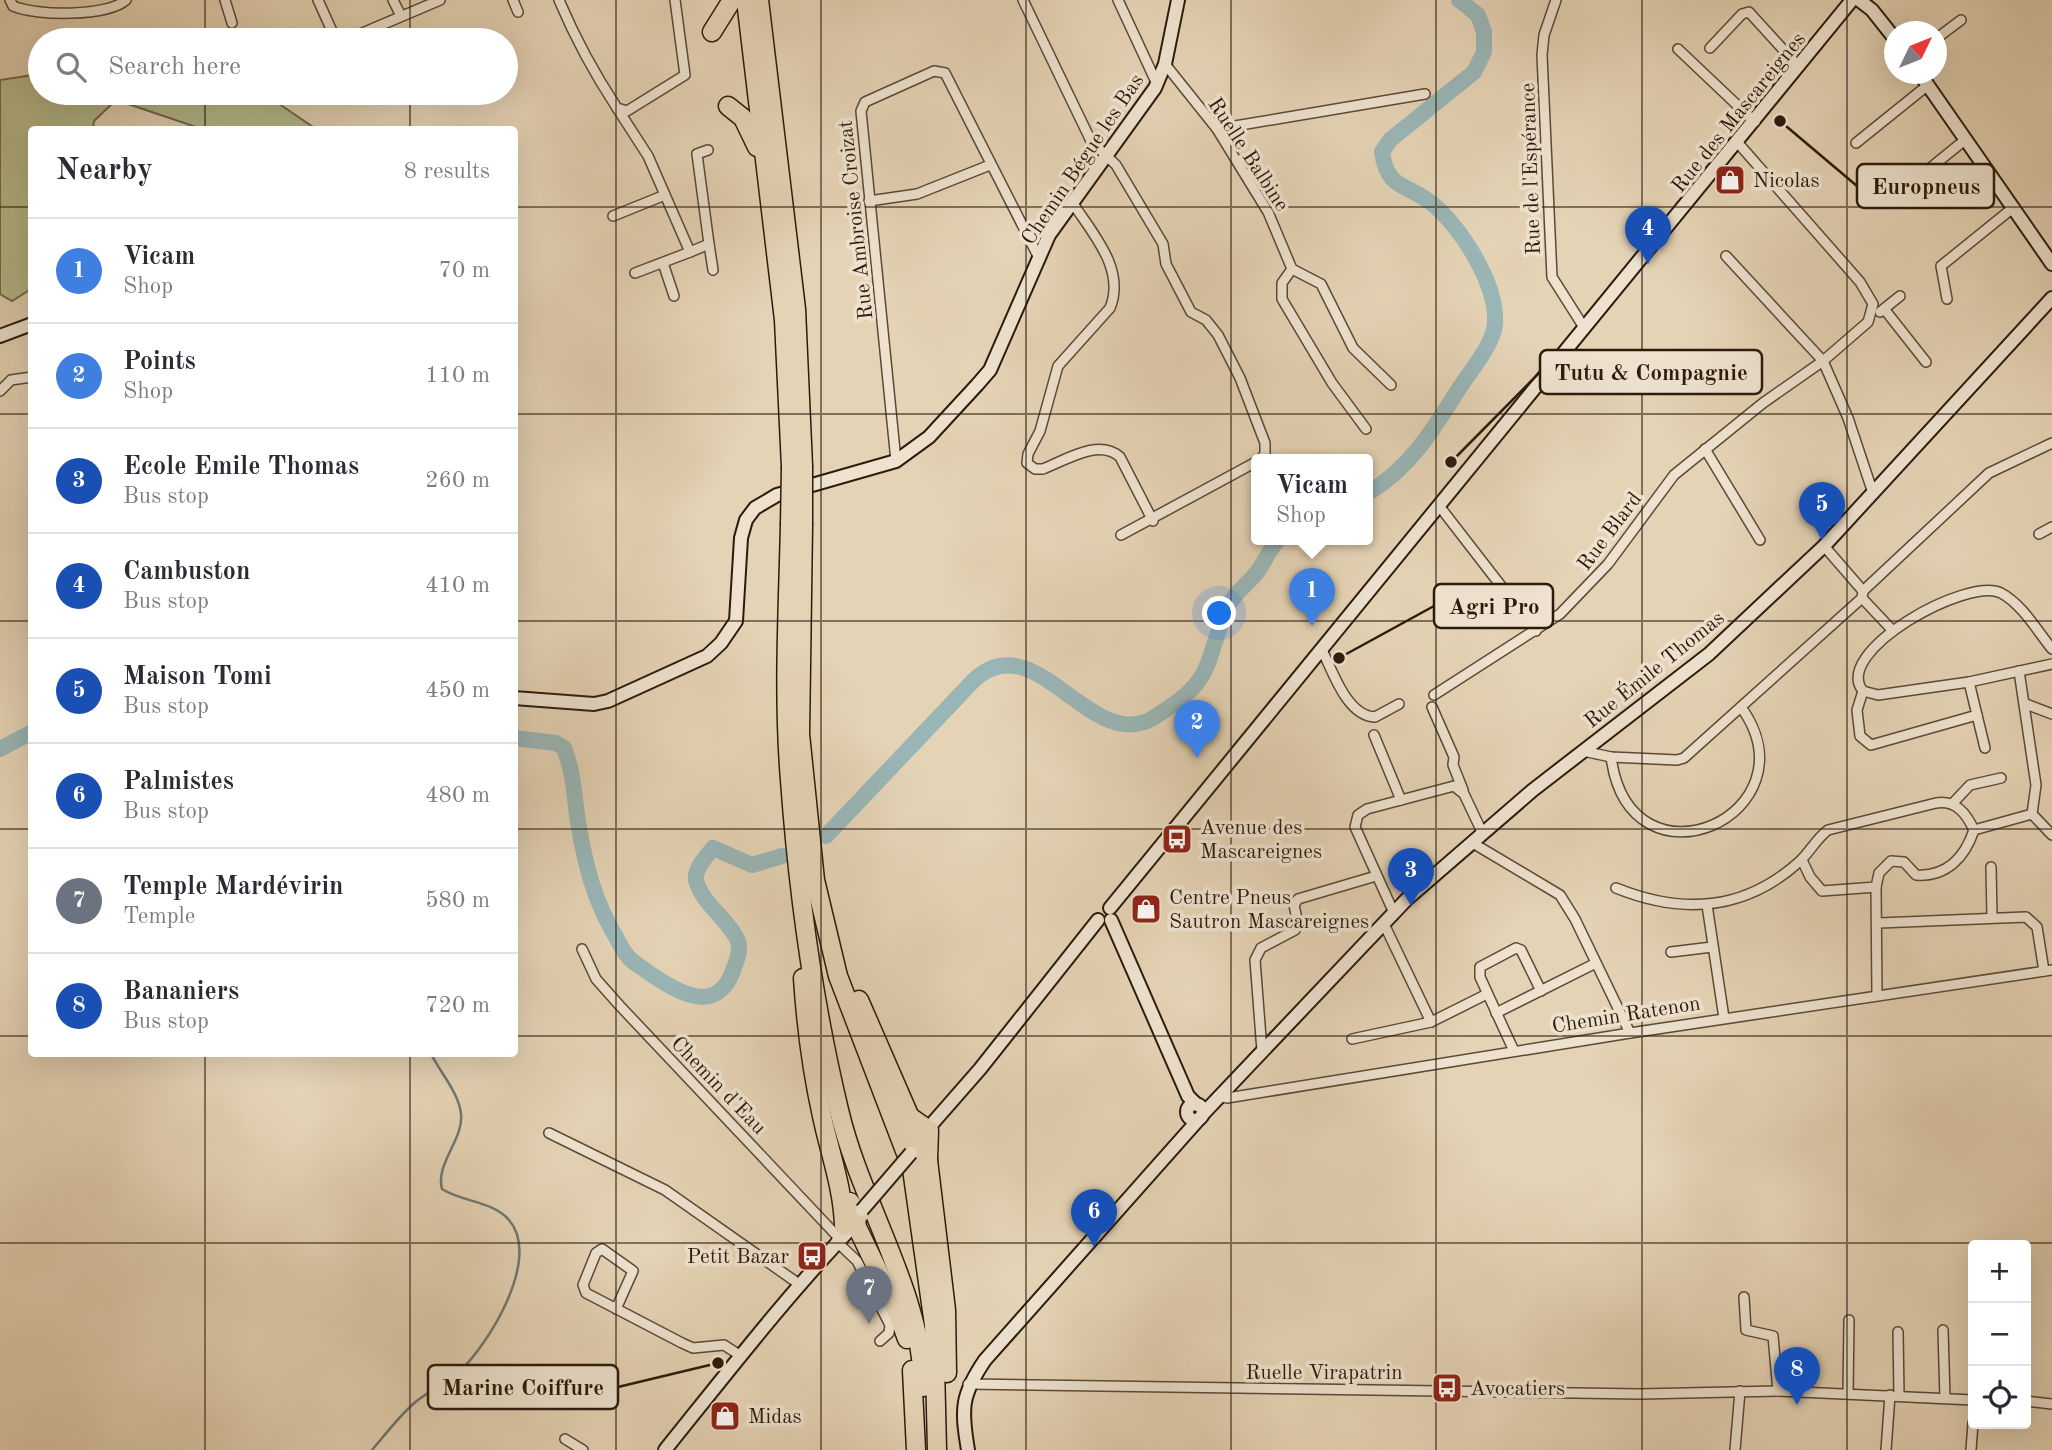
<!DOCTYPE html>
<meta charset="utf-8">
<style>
body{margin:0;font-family:"Old Standard TT",serif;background:#f2f2f3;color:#2b2b33}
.controls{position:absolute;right:21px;bottom:21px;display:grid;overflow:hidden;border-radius:7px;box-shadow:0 7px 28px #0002}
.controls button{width:63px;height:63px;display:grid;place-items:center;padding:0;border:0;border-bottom:2px solid #e1e1e2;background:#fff;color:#2b2b33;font:35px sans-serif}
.compass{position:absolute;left:1884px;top:21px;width:63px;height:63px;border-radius:50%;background:#fff;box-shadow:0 7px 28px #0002;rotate:47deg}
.you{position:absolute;left:1220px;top:614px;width:24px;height:24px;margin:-18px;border:5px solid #fff;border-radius:50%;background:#1a73e8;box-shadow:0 0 0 10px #1a73e833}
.badge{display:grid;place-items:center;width:46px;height:46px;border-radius:50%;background:#111827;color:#fff;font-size:23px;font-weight:700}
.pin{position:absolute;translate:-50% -58px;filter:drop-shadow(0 2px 4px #0008)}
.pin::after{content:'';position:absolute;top:37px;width:24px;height:21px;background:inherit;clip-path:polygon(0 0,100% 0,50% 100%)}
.popup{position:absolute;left:1251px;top:454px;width:122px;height:91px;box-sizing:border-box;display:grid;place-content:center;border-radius:7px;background:#fff;filter:drop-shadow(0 2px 5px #0005);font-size:23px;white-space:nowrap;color:#7c7c81}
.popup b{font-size:26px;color:#2b2b33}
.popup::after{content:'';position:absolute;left:50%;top:100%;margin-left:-14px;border:14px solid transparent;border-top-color:#fff}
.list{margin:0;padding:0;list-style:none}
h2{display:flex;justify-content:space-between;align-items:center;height:91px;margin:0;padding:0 28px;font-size:30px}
h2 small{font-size:23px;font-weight:400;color:#7c7c81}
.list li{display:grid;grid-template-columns:46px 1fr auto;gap:21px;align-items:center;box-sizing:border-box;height:105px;padding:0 28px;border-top:2px solid #e1e1e2}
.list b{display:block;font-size:26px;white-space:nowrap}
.list p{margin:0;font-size:23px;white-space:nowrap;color:#7c7c81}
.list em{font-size:23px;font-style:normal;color:#7c7c81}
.icon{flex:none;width:38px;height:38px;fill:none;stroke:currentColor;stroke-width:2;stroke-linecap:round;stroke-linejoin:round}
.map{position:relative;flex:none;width:2052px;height:1450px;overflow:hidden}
.search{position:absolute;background:#fff;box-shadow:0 7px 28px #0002;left:28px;top:28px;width:490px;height:77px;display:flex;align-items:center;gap:18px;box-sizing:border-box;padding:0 24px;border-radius:38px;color:#7c7c81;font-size:26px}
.panel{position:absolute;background:#fff;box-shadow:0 7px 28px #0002;left:28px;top:126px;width:490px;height:931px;border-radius:7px}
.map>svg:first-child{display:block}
</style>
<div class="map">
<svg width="2052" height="1450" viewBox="0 0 2052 1450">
<rect width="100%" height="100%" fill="#e5d3b5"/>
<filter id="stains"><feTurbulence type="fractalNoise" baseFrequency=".00286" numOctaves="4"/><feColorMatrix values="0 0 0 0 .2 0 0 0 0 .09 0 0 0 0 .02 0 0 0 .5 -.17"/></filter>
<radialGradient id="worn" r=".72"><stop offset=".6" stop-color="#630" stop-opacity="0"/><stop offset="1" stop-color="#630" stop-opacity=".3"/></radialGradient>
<path fill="#b7bb8c" stroke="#716b4c" stroke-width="2" d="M40 74V93H263L316 129H202L116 100 94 121 93 129 32 130 31 289 12 301 0 294V80Z"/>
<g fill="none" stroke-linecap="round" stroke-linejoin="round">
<path stroke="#6d7873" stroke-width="2.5" d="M372 1450C385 1435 397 1419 411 1406 425 1392 445 1385 459 1372 489 1344 542 1258 509 1220 493 1201 462 1202 442 1189 435 1164 464 1139 461 1114 459 1093 440 1072 431 1054"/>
<g stroke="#99b6b7" stroke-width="16">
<path d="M1368 493C1409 469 1433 430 1458 390 1469 373 1485 355 1492 336 1508 298 1460 224 1430 202 1405 183 1387 189 1382 152L1390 140 1474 72 1484 52V32L1478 15 1459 0"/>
<path d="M514 738 556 743 564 748C574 773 574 796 578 822 585 864 594 901 616 937 621 947 626 957 635 963 664 983 715 1025 734 968 738 957 742 947 736 937 726 918 701 902 696 880 694 868 707 856 713 848L752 865 782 856"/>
<path d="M0 749 32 732"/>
<path d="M826 836 973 681C1035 621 1091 755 1153 718 1216 680 1203 667 1227 608 1233 594 1248 584 1258 571 1265 561 1269 550 1278 540"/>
</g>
<g stroke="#5a4936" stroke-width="12">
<g id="street">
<path d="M10 0 13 6C36 16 107 17 126 0"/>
<path d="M225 0 232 23"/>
<path d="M318 0 336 40"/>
<path d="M393 0 401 16"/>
<path d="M513 0 518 12"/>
<path d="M559 0C575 38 594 73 617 108L627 111 685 75 675 0"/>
<path d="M1023 0 1091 141 1116 165 1163 244 1166 264 1191 312 1206 320 1218 335 1240 378 1265 443V454L1260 460"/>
<path d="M1118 0 1157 84"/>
<path d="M1556 0 1544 35 1542 55 1552 277 1585 329"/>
<path d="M1937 38 1961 20"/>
<path d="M346 40 440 0"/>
<path d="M1710 48 1742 14 1749 12 1799 67"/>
<path d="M1678 49 1755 122"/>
<path d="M1165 64 1217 129 1268 212 1292 269 1321 284 1353 348 1391 385"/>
<path d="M617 108 648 156 690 252 709 244 697 154 708 150"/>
<path d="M1217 129 1425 94"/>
<path d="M1856 143 1928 85"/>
<path d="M1896 196 1966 139"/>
<path d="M869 201 917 194 990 165"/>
<path d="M1072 202C1092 233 1126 269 1110 308L1058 366 1040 431 1028 454 1027 463 1035 469H1043C1066 460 1099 438 1120 457L1153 521"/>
<path d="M613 216 665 195"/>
<path d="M709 244 713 270"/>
<path d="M1726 256 1823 361 1848 418 1873 493"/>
<path d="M663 263 674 296"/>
<path d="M1292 269 1282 283V299L1332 383 1366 429"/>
<path d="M635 273 690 252"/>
<path d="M1947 299 1941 266 2014 207"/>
<path d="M1885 310 1926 362"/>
<path d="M1880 312 1900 296"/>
<path d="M0 391 11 380 32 377"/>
<path d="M1705 449 1760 540"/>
<path d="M896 461 861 111 865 102 934 71 945 73 1038 256"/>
<path d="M1440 507 1536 631"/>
<path d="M2039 534 2052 527"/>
<path d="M1121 535 1256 462"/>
<path d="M1824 546 1863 591 1862 598 1893 631"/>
<path d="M1863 591 1989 473 2052 443"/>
<path d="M2052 649C2038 632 2022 604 2001 593 1968 576 1831 652 1863 691L1878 695 1969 682 2052 664"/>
<path d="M1322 650C1333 672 1347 716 1375 717L1399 704"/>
<path d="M2019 671 2036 785 2032 814 2052 835"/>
<path d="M1969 682 1985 748"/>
<path d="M1863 691 1857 710 1860 736 1871 745 1977 715"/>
<path d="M1434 695 1560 614 1608 564 1674 475 1763 403 1823 361 1868 322 1873 304 1860 282 1738 143"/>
<path d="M2026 704 2052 714"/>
<path d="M1432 707 1454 757 1453 765 1463 790"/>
<path d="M1374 735 1401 800"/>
<path d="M1583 751 1611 757 1677 760 1684 758 1862 598"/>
<path d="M1611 757C1630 899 1818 814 1741 707"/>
<path d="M1953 803 1970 785 2001 778"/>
<path d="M1471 842 1560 895 1575 919 1630 1033"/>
<path d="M1802 860 1810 877 1822 891 1876 887 1879 873 1891 861 1904 862 1916 875C1947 877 1965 857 1974 830L2032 814"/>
<path d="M1991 867 1992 917"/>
<path d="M1876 887 1877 995"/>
<path d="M1616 888C1683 915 1744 911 1799 862 1810 852 1816 839 1828 830L1936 803C1956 800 1966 813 1974 830"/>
<path d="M1707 905 1724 1018"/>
<path d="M1394 913 1355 827 1358 815 1367 809 1454 786 1464 794 1482 832"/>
<path d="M1879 923 2026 917 2037 927 2044 971"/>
<path d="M1384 924 1431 1022"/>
<path d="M582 949 596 979 620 1006 839 1238"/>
<path d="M1671 952 1712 947"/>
<path d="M1496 1013 1596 963"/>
<path d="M1352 1039 1431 1022 1487 994"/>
<path d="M1262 1051 1255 960 1261 948 1295 930 1298 924 1294 905 1298 899 1376 876"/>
<path d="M1514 1051 1480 977V967L1516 948 1521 950 1541 991"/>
<path d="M1218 1096 1227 1098 1630 1033 2052 970"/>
<path d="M549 1133 665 1190 799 1284"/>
<path d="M836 1241 857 1261 890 1325 889 1333 880 1341"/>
<path d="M1744 1297 1746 1330 1773 1336 1778 1391"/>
<path d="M616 1309 633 1271 602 1249 596 1253 583 1285 586 1293 682 1343 693 1348 724 1345 741 1356"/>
<path d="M1943 1330 1945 1398"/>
<path d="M1898 1332 1899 1395"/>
<path d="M968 1384 1640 1394 1778 1391 1973 1400"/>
<path d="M1848 1394 1849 1320"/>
<path d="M2026 1401 2052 1404"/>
<path d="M565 1439 583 1450"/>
<path d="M1735 1450 1740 1391"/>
<path d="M1886 1450 1890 1395"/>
<path d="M1971 1450 1973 1423"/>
</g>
</g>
<g stroke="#2b1b0c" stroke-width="16">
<g id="secondary">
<path d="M1859 0 1872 10 1895 39"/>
<path d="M1920 74 2052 264"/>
<path d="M0 336 32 324"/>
<path d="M514 698 594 704 608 701 707 656 721 643 736 621 741 538 746 520 755 508 777 495 896 461 929 437 977 385 990 370 1049 235 1155 88 1165 64 1178 0"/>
<path d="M1110 908 1852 0"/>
<path d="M1111 920 1188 1096 1197 1105"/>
<circle cx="1195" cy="1112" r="8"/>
<path d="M1202 1115 1407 899 1533 790 1709 654 1824 546 2052 298"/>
<path d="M924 1133 980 1069 1098 920"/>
<path d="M665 1450C727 1373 788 1294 856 1223"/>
<path d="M968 1450C961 1409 961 1395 985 1360L1199 1119"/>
</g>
</g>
<g stroke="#2b1b0c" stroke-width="21">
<g id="highway">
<path d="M746 0 784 320 791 467"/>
<path d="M759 0 796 309 803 466"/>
<path d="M712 32 732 0"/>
<path d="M728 106 743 118 757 147"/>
<path d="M790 525C788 610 783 695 790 780 798 891 813 1002 839 1110 861 1204 920 1288 924 1387"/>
<path d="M803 525 800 734 815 880 838 976 912 1169 934 1325 937 1450"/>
<path d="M803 978C806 1024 812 1071 822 1116 830 1154 843 1188 844 1226"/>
<path d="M859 1000 909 1115 915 1133 914 1150 928 1160"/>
<path d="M909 1116 929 1130 928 1160 946 1310 947 1373"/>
<path d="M850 1202 855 1209 862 1210 856 1219 857 1227 895 1306 907 1339"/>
<path d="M912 1370 916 1450"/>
</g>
</g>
<use href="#street" stroke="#eee2cf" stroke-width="9"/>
<use href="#secondary" stroke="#eee2cf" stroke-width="12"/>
<use href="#highway" stroke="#e5d3b5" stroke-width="18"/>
<g stroke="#2b1b0c" stroke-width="16" stroke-linecap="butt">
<path id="secondary-bridge" d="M862 1210 911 1153"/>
</g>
<g stroke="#2b1b0c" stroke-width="21" stroke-linecap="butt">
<g id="highway-bridge">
<path d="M790 525 791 467"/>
<path d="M803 525V466"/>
</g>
</g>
<use href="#secondary-bridge" stroke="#eee2cf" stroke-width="12"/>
<use href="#highway-bridge" stroke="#e5d3b5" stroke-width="18"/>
</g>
<path fill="none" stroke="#2b1b0c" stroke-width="2" stroke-opacity="0.55" d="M205 0V40M410 0V40M616 0V1450M821 0V1450M1026 0V1450M1231 0V1450M1436 0V1450M1642 0V1450M1847 0V1450M205 93V130M410 93V130M0 207H32M514 207H2052M0 414H32M514 414H2052M0 621H32M514 621H2052M0 829H32M514 829H2052M0 1036H32M514 1036H2052M205 1054V1450M410 1054V1450M0 1243H2052"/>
<defs>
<g id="shop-square" transform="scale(1.575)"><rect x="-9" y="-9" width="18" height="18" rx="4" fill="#8f2418" stroke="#eee2cf"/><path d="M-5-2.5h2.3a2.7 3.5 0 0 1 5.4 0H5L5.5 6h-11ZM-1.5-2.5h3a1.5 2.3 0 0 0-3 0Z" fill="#fff"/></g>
<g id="bus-square" transform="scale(1.575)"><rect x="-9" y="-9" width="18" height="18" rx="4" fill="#8f2418" stroke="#eee2cf"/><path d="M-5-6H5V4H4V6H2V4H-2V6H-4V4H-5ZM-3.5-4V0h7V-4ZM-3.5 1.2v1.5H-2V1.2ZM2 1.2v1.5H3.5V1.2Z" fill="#fff"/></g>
</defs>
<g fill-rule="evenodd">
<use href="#shop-square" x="1730" y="180"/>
<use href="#bus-square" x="1177" y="839"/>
<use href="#shop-square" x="1146" y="909"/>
<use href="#bus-square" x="812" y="1256"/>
<use href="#bus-square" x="1447" y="1388"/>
<use href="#shop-square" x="725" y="1416"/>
</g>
<g text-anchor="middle" stroke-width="7" stroke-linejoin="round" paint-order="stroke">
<g font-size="21" fill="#2b1b0c" stroke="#eee2cf">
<text transform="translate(1738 112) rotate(-51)" y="7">Rue des Mascareignes</text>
<text transform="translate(1249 154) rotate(57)" y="7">Ruelle Balbine</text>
<text transform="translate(1082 159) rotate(-56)" y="7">Chemin Bégue les Bas</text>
<text transform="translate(1530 169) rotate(-92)" y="7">Rue de l'Espérance</text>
<text transform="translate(855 220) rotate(-96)" y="7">Rue Ambroise Croizat</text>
<text transform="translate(1609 531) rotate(-53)" y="7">Rue Blard</text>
<text transform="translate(1654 669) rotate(-39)" y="7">Rue Émile Thomas</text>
<text transform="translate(1626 1014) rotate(-9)" y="7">Chemin Ratenon</text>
<text transform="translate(719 1085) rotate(46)" y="7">Chemin d'Eau</text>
<text x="1324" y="1379">Ruelle Virapatrin</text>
</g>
<g font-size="21" fill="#2b1b0c" stroke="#eee2cf" text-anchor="start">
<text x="1753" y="187">Nicolas</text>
<text x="1200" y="834">Avenue des<tspan x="1200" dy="24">Mascareignes</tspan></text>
<text x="1169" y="904">Centre Pneus<tspan x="1169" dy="24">Sautron Mascareignes</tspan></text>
<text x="789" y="1263" text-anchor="end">Petit Bazar</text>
<text x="1470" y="1395">Avocatiers</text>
<text x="748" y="1423">Midas</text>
</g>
</g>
<path fill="none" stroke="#2b1b0c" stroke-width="2.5" d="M1780 121L1857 186M1451 462L1540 372M1339 658L1434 606M718 1363L618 1387"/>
<g fill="#2b1b0c" stroke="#eee2cf" stroke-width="2.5">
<circle cx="1780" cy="121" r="7"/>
<circle cx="1451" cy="462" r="7"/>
<circle cx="1339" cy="658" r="7"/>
<circle cx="718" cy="1363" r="7"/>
</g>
<g fill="#eee2cf" stroke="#2b1b0c" stroke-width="2.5">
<rect x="1857" y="164" width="137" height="44" rx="7"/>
<rect x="1540" y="350" width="222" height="44" rx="7"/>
<rect x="1434" y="584" width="119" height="44" rx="7"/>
<rect x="428" y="1365" width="190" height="44" rx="7"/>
</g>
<g font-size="23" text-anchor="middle" font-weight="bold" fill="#2b1b0c">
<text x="1926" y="194">Europneus</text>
<text x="1651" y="380">Tutu &amp; Compagnie</text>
<text x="1494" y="614">Agri Pro</text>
<text x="523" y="1395">Marine Coiffure</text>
</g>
<rect width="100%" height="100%" filter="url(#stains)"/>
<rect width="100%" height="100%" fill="url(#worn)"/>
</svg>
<div class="controls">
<button>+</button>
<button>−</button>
<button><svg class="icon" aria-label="locate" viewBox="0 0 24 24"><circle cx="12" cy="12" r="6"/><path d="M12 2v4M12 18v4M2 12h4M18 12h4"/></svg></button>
</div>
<svg class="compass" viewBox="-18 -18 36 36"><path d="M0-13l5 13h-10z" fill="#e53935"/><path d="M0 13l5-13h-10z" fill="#7c7c81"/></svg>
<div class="you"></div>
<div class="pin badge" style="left:1312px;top:626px;background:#3f7fe0">1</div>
<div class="popup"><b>Vicam</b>Shop</div>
<div class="pin badge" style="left:1197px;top:758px;background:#3f7fe0">2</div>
<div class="pin badge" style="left:1411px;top:906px;background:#1a4fb4">3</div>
<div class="pin badge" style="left:1648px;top:264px;background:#1a4fb4">4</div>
<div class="pin badge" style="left:1822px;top:540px;background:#1a4fb4">5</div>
<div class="pin badge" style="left:1094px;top:1247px;background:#1a4fb4">6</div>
<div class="pin badge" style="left:869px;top:1324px;background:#6b7280">7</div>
<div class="pin badge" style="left:1797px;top:1405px;background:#1a4fb4">8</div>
<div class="search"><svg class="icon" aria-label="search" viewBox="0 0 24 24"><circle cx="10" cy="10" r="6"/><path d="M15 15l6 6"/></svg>Search here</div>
<section class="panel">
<h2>Nearby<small>8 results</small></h2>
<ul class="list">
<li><span class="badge" style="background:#3f7fe0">1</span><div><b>Vicam</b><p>Shop</p></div><em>70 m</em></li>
<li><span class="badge" style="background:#3f7fe0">2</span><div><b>Points</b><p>Shop</p></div><em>110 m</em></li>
<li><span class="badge" style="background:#1a4fb4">3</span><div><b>Ecole Emile Thomas</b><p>Bus stop</p></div><em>260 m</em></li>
<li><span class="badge" style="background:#1a4fb4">4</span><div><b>Cambuston</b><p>Bus stop</p></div><em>410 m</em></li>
<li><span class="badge" style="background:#1a4fb4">5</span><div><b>Maison Tomi</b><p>Bus stop</p></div><em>450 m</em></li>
<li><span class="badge" style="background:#1a4fb4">6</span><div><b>Palmistes</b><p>Bus stop</p></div><em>480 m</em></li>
<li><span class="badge" style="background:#6b7280">7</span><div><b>Temple Mardévirin</b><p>Temple</p></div><em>580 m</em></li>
<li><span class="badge" style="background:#1a4fb4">8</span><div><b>Bananiers</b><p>Bus stop</p></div><em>720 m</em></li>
</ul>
</section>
</div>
